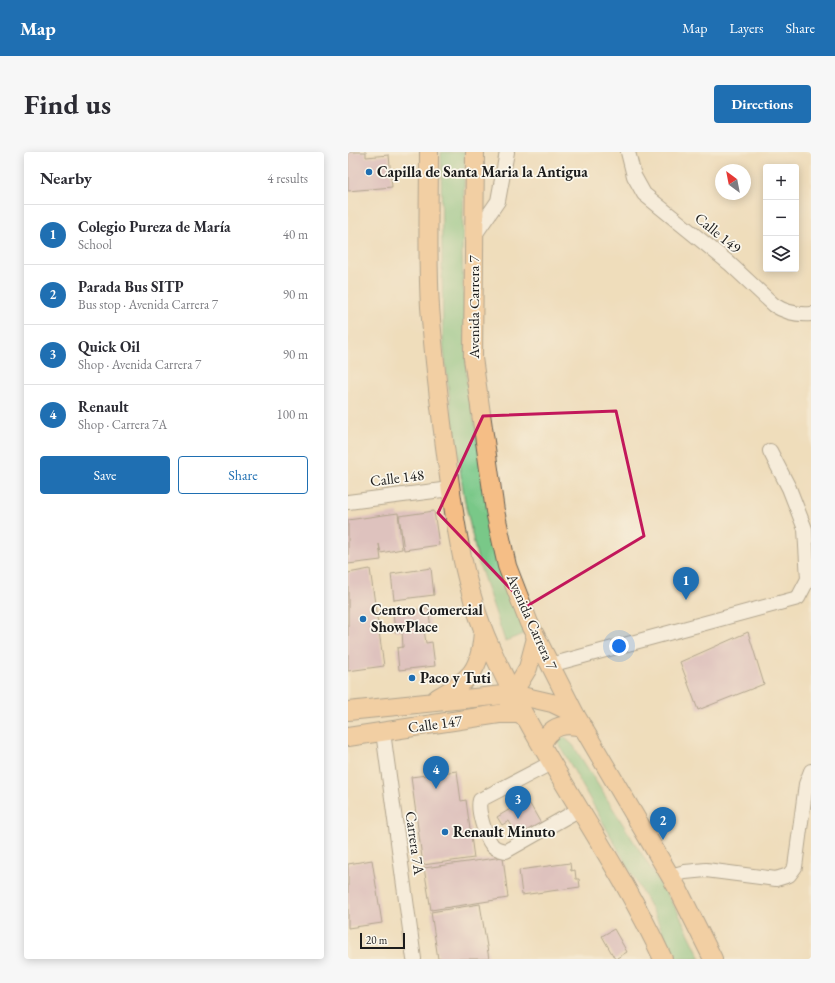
<!DOCTYPE html>
<meta charset="utf-8">
<style>
body{margin:0;font-family:"EB Garamond",serif;background:#f7f7f7;color:#2b2b33}
.controls{position:absolute;right:12px;top:12px;display:grid;overflow:hidden;border-radius:4px;box-shadow:0 2px 10px #0003}
.controls button{width:36px;height:36px;display:grid;place-items:center;padding:0;border:0;border-bottom:1px solid #e1e1e2;background:#fff;color:#2b2b33;font:20px sans-serif}
.compass{position:absolute;left:367px;top:12px;width:36px;height:36px;border-radius:50%;background:#fff;box-shadow:0 2px 10px #0003;rotate:328deg}
.scale{position:absolute;left:12px;bottom:10px;width:45px;box-sizing:border-box;padding-left:4px;border:2px solid #1c1c1c;border-top:0;font-size:11px;line-height:14px;white-space:nowrap;color:#1c1c1c;-webkit-text-stroke:3px #fbf7ec;paint-order:stroke}
.you{position:absolute;left:271px;top:494px;width:14px;height:14px;margin:-10px;border:3px solid #fff;border-radius:50%;background:#1a73e8;box-shadow:0 0 0 6px #1a73e833}
.badge{display:grid;place-items:center;width:26px;height:26px;border-radius:50%;background:#1f6fb2;color:#fff;font-size:13px;font-weight:700}
.pin{position:absolute;translate:-50% -33px;filter:drop-shadow(0 1px 2px #0008)}
.pin::after{content:'';position:absolute;top:21px;width:14px;height:12px;background:inherit;clip-path:polygon(0 0,100% 0,50% 100%)}
.list{margin:0;padding:0;list-style:none}
h2{display:flex;justify-content:space-between;align-items:center;height:52px;margin:0;padding:0 16px;font-size:17px}
h2 small{font-size:13px;font-weight:400;color:#7c7c81}
.list li{display:grid;grid-template-columns:26px 1fr auto;gap:12px;align-items:center;box-sizing:border-box;height:60px;padding:0 16px;border-top:1px solid #e1e1e2}
.list b{display:block;font-size:15px;white-space:nowrap}
.list p{margin:0;font-size:13px;white-space:nowrap;color:#7c7c81}
.list em{font-size:13px;font-style:normal;color:#7c7c81}
.actions{display:flex;gap:8px;padding:12px 16px}
.actions a{flex:1;padding:9px 0;border:1px solid #1f6fb2;border-radius:4px;text-align:center;font-size:14px;color:#1f6fb2}
.actions .main{background:#1f6fb2;color:#fff}
.icon{flex:none;width:22px;height:22px;fill:none;stroke:currentColor;stroke-width:2;stroke-linecap:round;stroke-linejoin:round}
.map{position:relative;flex:none;width:463px;height:807px;overflow:hidden;border-radius:4px}
header{display:flex;align-items:center;gap:24px;box-sizing:border-box;height:56px;padding:0 20px;background:#1f6fb2;color:#fff}
header strong{font-size:19px}
nav{display:flex;gap:22px;margin-inline-start:auto;font-size:14px}
.intro{display:flex;align-items:center;justify-content:space-between;box-sizing:border-box;height:96px;padding:0 24px}
h1{margin:0;font-size:28px}
.button{padding:10px 18px;border-radius:4px;background:#1f6fb2;color:#fff;font-size:14px;font-weight:700}
main{display:flex;gap:24px;padding:0 24px}
aside{flex:1;background:#fff;border-radius:4px;box-shadow:0 2px 10px #0003}
.map>svg:first-child{display:block}
</style>
<header>
<strong>Map</strong>
<nav><a>Map</a><a>Layers</a><a>Share</a></nav>
</header>
<div class="intro"><h1>Find us</h1><a class="button">Directions</a></div>
<main>
<aside>
<h2>Nearby<small>4 results</small></h2>
<ul class="list">
<li><span class="badge">1</span><div><b>Colegio Pureza de María</b><p>School</p></div><em>40 m</em></li>
<li><span class="badge">2</span><div><b>Parada Bus SITP</b><p>Bus stop · Avenida Carrera 7</p></div><em>90 m</em></li>
<li><span class="badge">3</span><div><b>Quick Oil</b><p>Shop · Avenida Carrera 7</p></div><em>90 m</em></li>
<li><span class="badge">4</span><div><b>Renault</b><p>Shop · Carrera 7A</p></div><em>100 m</em></li>
</ul>
<div class="actions"><a class="main">Save</a><a>Share</a></div>
</aside>
<div class="map">
<svg width="463" height="807" viewBox="0 0 463 807">
<rect width="100%" height="100%" fill="#fbf7ec"/>
<filter id="ink" filterUnits="userSpaceOnUse"><feTurbulence type="fractalNoise" baseFrequency=".025" numOctaves="2"/><feDisplacementMap in="SourceGraphic" scale="8" xChannelSelector="R" yChannelSelector="G"/><feConvolveMatrix kernelMatrix="1 2 1 2 8 2 1 2 1" color-interpolation-filters="sRGB"/></filter>
<filter id="wash" filterUnits="userSpaceOnUse"><feTurbulence type="fractalNoise" baseFrequency=".012" numOctaves="4" result="noise"/><feDisplacementMap in="SourceGraphic" scale="16" xChannelSelector="R" yChannelSelector="G"/><feGaussianBlur stdDeviation="0.9" result="paint"/><feColorMatrix in="noise" values="0 0 0 0 0 0 0 0 0 0 0 0 0 0 0 0 0 1.4 0 .05"/><feComposite in="paint" operator="in"/></filter>
<g filter="url(#wash)">
<rect width="100%" height="100%" fill="#efddbb"/>
<g fill="#79c888" stroke="#4a7252">
<path d="M93 0H117L114 102 119 232 134 311 175 466 176 482 157 489 130 409 117 350 104 266 95 191Z"/>
<path d="M206 583 217 586 225 593 329 758 353 807H326L308 765Z"/>
</g>
<g id="blocks">
<g fill="#cba2c1">
<path d="M0 0H18V5L41 3 44 35 0 39Z"/>
<path d="M86 359 91 393 56 398 51 364Z"/>
<path d="M50 361 54 397 33 401 31 392 33 408 0 412V368Z"/>
<path d="M83 416 86 443 46 448 43 422Z"/>
<path d="M22 417 36 514 0 519V421Z"/>
<path d="M80 456 83 476 76 477 78 491 84 490 87 514 51 518 49 496 55 495 54 479 47 480 45 461Z"/>
<path d="M400 480 416 532 350 558 332 510Z"/>
<path d="M109 619 113 649 118 648 126 706 75 713 63 625Z"/>
<path d="M179 647 195 675 172 688 161 669 154 673 149 665Z"/>
<path d="M155 705 160 746 83 758 76 716Z"/>
<path d="M24 708 34 771 0 776V712Z"/>
<path d="M222 711 223 719 227 718 228 727H231L232 735 174 743 171 718Z"/>
<path d="M132 752 141 807H90L83 760Z"/>
<path d="M266 777 279 800 269 806V807H267L254 784Z"/>
</g>
</g>
</g>
<g filter="url(#ink)">
<use href="#blocks" fill-opacity="0" stroke="#666054" stroke-width="1"/>
<g fill="none" stroke-linecap="round" stroke-linejoin="round">
<g stroke="#666054" stroke-width="16">
<g id="minor">
<path d="M280 0 286 24 296 42 381 111 426 153C438 161 449 163 463 162"/>
<path d="M126 84 150 49 159 0"/>
<path d="M0 350 102 337"/>
<path d="M202 513 450 446 460 427 457 377 441 336 422 299"/>
<path d="M35 580 66 807"/>
<path d="M205 610 132 648C129 658 137 684 144 693 147 697 153 698 158 699L232 657"/>
<path d="M322 724 337 720 358 718 428 727 441 723 447 715 458 632 463 619"/>
</g>
</g>
<g stroke="#666054" stroke-width="20">
<g id="major">
<path d="M81 0C81 52 79 104 82 155 86 207 92 258 99 310 107 372 116 436 142 494 190 603 265 699 315 807"/>
<path d="M127 0 125 206 147 359 159 414 181 471 227 562 331 739 365 807"/>
<path d="M89 546C123 527 133 518 135 478"/>
<path d="M160 549 180 516 188 486"/>
<path d="M0 559 165 542 204 551 227 562"/>
<path d="M0 585 151 562H170L178 566"/>
<path d="M194 592C203 573 217 570 236 576"/>
</g>
</g>
<use href="#minor" stroke="#fff" stroke-width="14"/>
<use href="#major" stroke="#f5be86" stroke-width="18"/>
</g>
</g>
<path d="M0 0H463V807H0ZM268 259 296 384 179 454 90 361 135 264Z" fill="#efddbb" fill-opacity=".55" fill-rule="evenodd"/>
<path fill="none" stroke="#c2185b" stroke-width="3" stroke-linejoin="round" d="M268 259 296 384 179 454 90 361 135 264Z"/>
<g fill="#1f6fb2" stroke="#fbf7ec" stroke-width="1.5">
<circle cx="21" cy="20" r="4"/>
<circle cx="15" cy="467" r="4"/>
<circle cx="64" cy="526" r="4"/>
<circle cx="97" cy="680" r="4"/>
</g>
<g text-anchor="middle" stroke-width="3.5" stroke-linejoin="round" paint-order="stroke">
<g font-size="15" font-weight="bold" fill="#1c1c1c" stroke="#fbf7ec" text-anchor="start">
<text x="29" y="25">Capilla de Santa Maria la Antigua</text>
<text x="23" y="463">Centro Comercial<tspan x="23" dy="17">ShowPlace</tspan></text>
<text x="72" y="531">Paco y Tuti</text>
<text x="105" y="685">Renault Minuto</text>
</g>
<g font-size="15" fill="#1c1c1c" stroke="#fbf7ec">
<text transform="translate(370 81) rotate(39)" y="5">Calle 149</text>
<text transform="translate(126 155) rotate(-90)" y="5">Avenida Carrera 7</text>
<text transform="translate(49 326) rotate(-7)" y="5">Calle 148</text>
<text transform="translate(184 470) rotate(66)" y="5">Avenida Carrera 7</text>
<text transform="translate(87 572) rotate(-8)" y="5">Calle 147</text>
<text transform="translate(67 691) rotate(82)" y="5">Carrera 7A</text>
</g>
</g>
</svg>
<div class="controls">
<button>+</button>
<button>−</button>
<button><svg class="icon" aria-label="layers" viewBox="0 0 24 24"><path d="M12 4l9 5-9 5-9-5zM3 14l9 5 9-5"/></svg></button>
</div>
<svg class="compass" viewBox="-18 -18 36 36"><path d="M0-13l5 13h-10z" fill="#e53935"/><path d="M0 13l5-13h-10z" fill="#7c7c81"/></svg>
<div class="scale">20 m</div>
<div class="you"></div>
<div class="pin badge" style="left:338px;top:448px">1</div>
<div class="pin badge" style="left:315px;top:688px">2</div>
<div class="pin badge" style="left:170px;top:667px">3</div>
<div class="pin badge" style="left:88px;top:637px">4</div>
</div>
</main>
